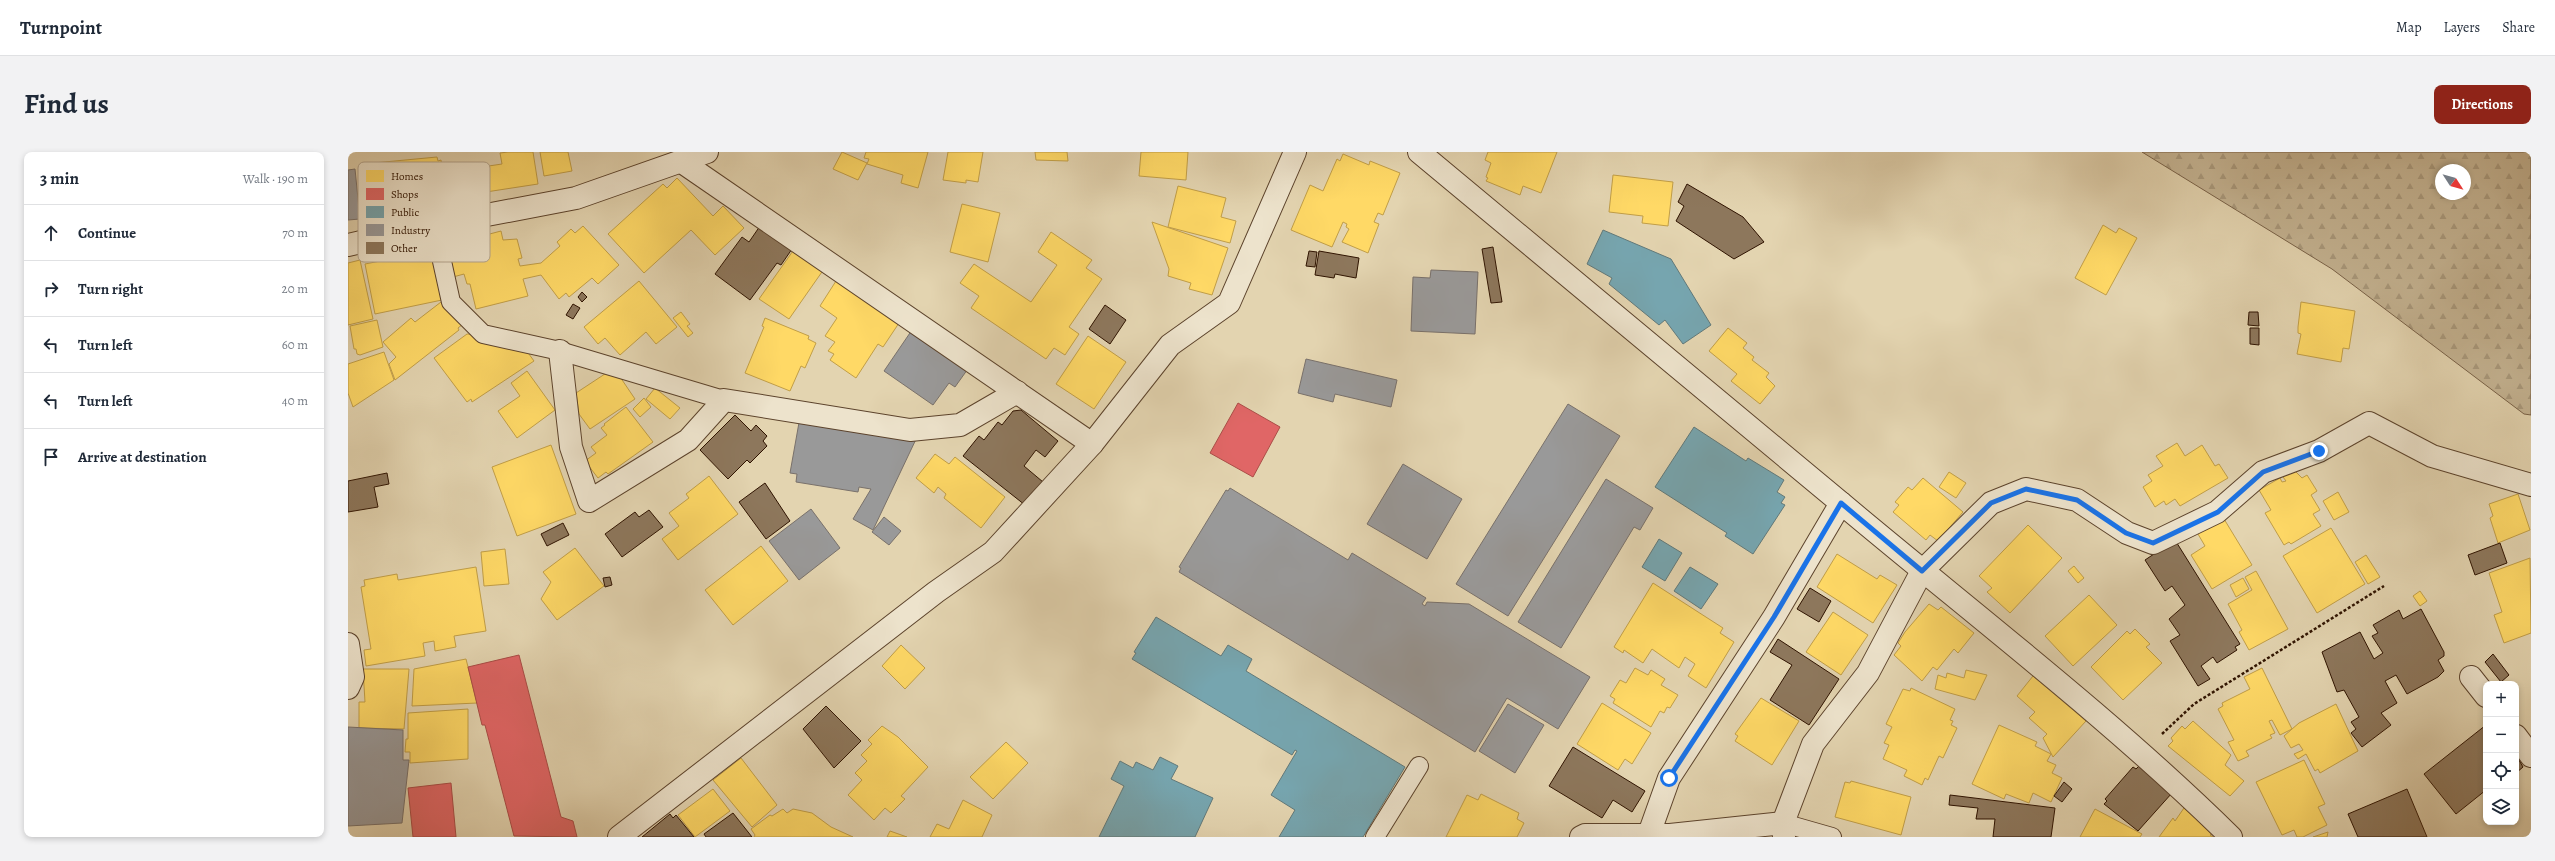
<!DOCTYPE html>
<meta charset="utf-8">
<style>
body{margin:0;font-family:Alegreya,serif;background:#f2f2f3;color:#1f2937}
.controls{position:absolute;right:12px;bottom:12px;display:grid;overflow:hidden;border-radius:8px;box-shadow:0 2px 6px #0003}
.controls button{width:36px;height:36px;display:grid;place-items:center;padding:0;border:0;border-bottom:1px solid #e0e1e3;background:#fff;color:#1f2937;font:20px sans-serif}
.compass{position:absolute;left:2087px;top:12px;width:36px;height:36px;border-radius:50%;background:#fff;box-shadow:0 2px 6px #0003;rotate:126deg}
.stop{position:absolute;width:12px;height:12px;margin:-9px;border:3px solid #1a73e8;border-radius:50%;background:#fff}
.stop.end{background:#1a73e8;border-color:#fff;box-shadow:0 1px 4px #0008}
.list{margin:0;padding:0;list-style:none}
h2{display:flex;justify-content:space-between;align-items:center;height:52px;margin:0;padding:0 16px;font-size:17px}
h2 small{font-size:13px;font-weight:400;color:#747a83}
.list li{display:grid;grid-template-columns:26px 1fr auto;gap:12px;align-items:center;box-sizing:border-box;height:56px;padding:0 16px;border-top:1px solid #e0e1e3}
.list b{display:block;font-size:15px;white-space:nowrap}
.list em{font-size:13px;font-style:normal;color:#747a83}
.icon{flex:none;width:22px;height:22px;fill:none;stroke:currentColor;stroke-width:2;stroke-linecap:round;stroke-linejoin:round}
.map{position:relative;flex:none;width:2183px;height:685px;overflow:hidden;border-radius:8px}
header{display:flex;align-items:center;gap:24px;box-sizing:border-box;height:56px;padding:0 20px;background:#fff;border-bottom:1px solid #e0e1e3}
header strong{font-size:19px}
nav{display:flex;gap:22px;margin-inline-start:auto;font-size:14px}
.intro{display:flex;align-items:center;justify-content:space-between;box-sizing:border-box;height:96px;padding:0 24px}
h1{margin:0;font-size:28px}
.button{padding:10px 18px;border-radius:8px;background:#8f2418;color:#fff;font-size:14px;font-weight:700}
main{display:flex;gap:24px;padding:0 24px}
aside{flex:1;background:#fff;border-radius:8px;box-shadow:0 2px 6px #0003}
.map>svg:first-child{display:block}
</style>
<header>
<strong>Turnpoint</strong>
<nav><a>Map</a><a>Layers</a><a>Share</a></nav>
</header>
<div class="intro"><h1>Find us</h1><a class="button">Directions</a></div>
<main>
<aside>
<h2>3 min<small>Walk · 190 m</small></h2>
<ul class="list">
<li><svg class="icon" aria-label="ahead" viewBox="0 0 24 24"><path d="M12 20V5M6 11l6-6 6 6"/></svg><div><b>Continue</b></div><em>70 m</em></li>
<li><svg class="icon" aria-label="right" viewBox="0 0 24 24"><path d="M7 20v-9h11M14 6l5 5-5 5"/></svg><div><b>Turn right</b></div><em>20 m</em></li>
<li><svg class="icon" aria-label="left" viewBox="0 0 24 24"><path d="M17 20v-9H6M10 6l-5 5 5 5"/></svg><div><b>Turn left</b></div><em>60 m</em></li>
<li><svg class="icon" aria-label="left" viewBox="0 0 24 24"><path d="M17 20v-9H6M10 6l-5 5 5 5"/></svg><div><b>Turn left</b></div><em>40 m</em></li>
<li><svg class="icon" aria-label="arrive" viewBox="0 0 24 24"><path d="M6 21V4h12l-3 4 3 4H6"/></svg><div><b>Arrive at destination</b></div></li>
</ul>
</aside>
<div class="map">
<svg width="2183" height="685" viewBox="0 0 2183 685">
<defs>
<pattern id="forest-firs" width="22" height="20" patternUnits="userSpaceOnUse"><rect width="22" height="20" fill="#c4b392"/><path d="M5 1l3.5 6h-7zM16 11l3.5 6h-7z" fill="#a9997c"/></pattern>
</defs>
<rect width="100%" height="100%" fill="#e3d4b0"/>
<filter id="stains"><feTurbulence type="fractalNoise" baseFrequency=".005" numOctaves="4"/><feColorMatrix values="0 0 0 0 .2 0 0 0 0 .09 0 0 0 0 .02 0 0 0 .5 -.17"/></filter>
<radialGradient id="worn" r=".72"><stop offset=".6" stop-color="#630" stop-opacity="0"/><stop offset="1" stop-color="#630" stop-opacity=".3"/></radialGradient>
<path fill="url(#forest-firs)" stroke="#7a6349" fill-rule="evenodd" d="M1794 0H2183V263L2176 262 1984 117ZM2093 18H2117V42H2093Z"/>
<g fill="#ffd966" stroke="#c19e47">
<path d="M160 0H185L190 32 138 40 134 15 154 12 152 1Z"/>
<path d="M192 0H220L224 19 196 24Z"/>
<path d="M494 0 519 11 510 28 485 17Z"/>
<path d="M518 0H580L570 36 553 31 555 23 519 12 521 7 516 6Z"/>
<path d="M600 0H635L630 30 618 28V31L595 28Z"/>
<path d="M687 0H719L720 9 688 8Z"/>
<path d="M793 0H840L838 28 791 24Z"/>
<path d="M1140 0H1209L1193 41 1175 34 1172 43 1138 29 1140 26 1138 25 1143 11 1137 8Z"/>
<path d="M995 2 1021 13 1022 9 1052 21 1035 63 1030 61 1026 70 1031 72 1020 101 994 90 1001 77 998 75 999 72 995 70 984 95 943 78 962 33 975 39 989 7 992 9Z"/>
<path d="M89 5 90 9 93 8 97 42H94V46L79 47 80 55 18 60 13 16 15 12Z"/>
<path d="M1265 23 1325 30 1320 74 1294 71 1295 64 1261 60Z"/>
<path d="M329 26 365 64 375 54 396 76 367 103 343 78 296 121 260 82 315 32 319 36Z"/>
<path d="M830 34 878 46 873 65 888 69 882 91 820 75Z"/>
<path d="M614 52 652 61 640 110 602 100Z"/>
<path d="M804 70 880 96 864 143 841 137 843 131 820 124 821 117Z"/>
<path d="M1755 73 1768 81 1771 76 1789 86 1758 143 1727 126Z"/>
<path d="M235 74 271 113 250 132 244 126 221 145 218 141 211 147 193 123 175 127 180 144 128 157 122 132H119L116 122 105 125 97 88 107 85 108 89 120 86 119 82 133 79 134 84 153 79 155 88 169 87 174 106 170 107 172 114 193 111 212 94 209 90 223 77 227 81Z"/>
<path d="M703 80 744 108 738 116 754 127 721 175 731 182 717 203 706 196 698 207 623 156 631 144 612 131 626 112 683 150 709 113 690 100Z"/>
<path d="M447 96 476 117 441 167 411 147Z"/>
<path d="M84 99 94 148 27 162 17 112Z"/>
<path d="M12 108 25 167 0 173V111Z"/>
<path d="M291 129 329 175 308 192 298 180 272 203 257 186 250 192 236 175Z"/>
<path d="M488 129 551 171 535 195 530 192 508 226 482 208 486 202 480 199 487 190 477 184 489 166 472 154Z"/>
<path d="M93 150 115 172 110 176 111 178 47 228 41 212 48 205 35 190 63 166 67 170Z"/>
<path d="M1953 150 2007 159 2001 197 1995 196 1993 210 1949 202 1953 182 1950 181V175Z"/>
<path d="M333 160 342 172 339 174 345 181 340 185 325 166Z"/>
<path d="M417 166 461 184 460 187 468 191 457 216 453 214 442 239 397 221 416 175 414 174Z"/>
<path d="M29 168 35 195 12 203 9 202 8 197H6L2 174Z"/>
<path d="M1380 176 1399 191 1395 196 1406 205 1404 208 1421 221 1418 225 1427 234 1412 252 1383 229 1389 222 1361 199Z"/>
<path d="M119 182 133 183 178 198 186 209 124 250 123 247 119 250 86 206Z"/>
<path d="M740 184 778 210 746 257 708 232Z"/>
<path d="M36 200 46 228 5 255 0 241V212Z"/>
<path d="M266 216 287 247 242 277 231 262 228 241Z"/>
<path d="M179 219 207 258 169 286 150 259 172 244 163 231Z"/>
<path d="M307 236 332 256 322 267 298 247Z"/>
<path d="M296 246 303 255 292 265 285 257Z"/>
<path d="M278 255 305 290 260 322 258 320 250 326 237 309 248 301 243 295 259 283 253 276 257 273 256 272Z"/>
<path d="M1829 291 1837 304 1854 293 1867 314 1871 312 1880 326 1832 354 1827 347 1818 353 1816 349 1807 355 1795 335 1804 329 1800 323 1815 314 1808 304Z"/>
<path d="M203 293 228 362 169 384 144 315Z"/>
<path d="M587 302 601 312 607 305 657 345 633 376 596 346 598 342 590 335 586 341 568 326Z"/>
<path d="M1946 318 1954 326 1959 323 1969 339 1963 343 1972 358 1965 362 1973 374 1943 392 1941 390 1936 393 1917 361 1923 358 1911 338 1932 326 1934 330 1938 329 1935 325Z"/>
<path d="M1601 320 1618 331 1608 346 1591 335Z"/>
<path d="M361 324 390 362 330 408 314 387 331 374 321 361 341 346 338 342Z"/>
<path d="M1575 326 1615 360 1590 389 1582 383 1578 388 1545 360 1551 353 1547 350 1560 335 1564 338Z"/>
<path d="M1990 340 2001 360 1986 368 1975 349Z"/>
<path d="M2170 342 2182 378 2150 391 2142 366 2145 364 2141 352Z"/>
<path d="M1873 362 1904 413 1864 437 1843 403 1857 394 1847 377Z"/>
<path d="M1680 373 1714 406 1662 461 1639 440 1644 436 1631 424Z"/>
<path d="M1983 376 2017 432 1969 461 1935 404Z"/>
<path d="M413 394 440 429 385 473 357 438Z"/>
<path d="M227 396 256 434 209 468 193 447 203 430 195 420Z"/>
<path d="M157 397 161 432 136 434 133 400Z"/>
<path d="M1489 402 1529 427 1532 423 1549 433 1525 471 1469 435Z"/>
<path d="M2018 403 2032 425 2020 432 2007 410Z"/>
<path d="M2182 406 2183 481 2156 491 2146 463 2154 460 2141 421Z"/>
<path d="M1726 414 1736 426 1730 431 1720 419Z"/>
<path d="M128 415 138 479 106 484 108 495 87 499 86 489 75 491 77 504 18 514 16 498 23 497 13 435 17 434 16 428 49 422 50 428Z"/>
<path d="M1908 419 1940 477 1901 498 1891 480 1894 478 1880 452 1904 438 1897 425Z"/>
<path d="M1895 426 1901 437 1888 445 1882 433Z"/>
<path d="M1305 431 1375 476 1372 481 1386 490 1358 536 1340 524 1347 512 1337 505 1331 516 1304 497 1295 511 1276 498 1275 501 1266 495Z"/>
<path d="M2072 439 2079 449 2072 454 2065 444Z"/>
<path d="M1741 443 1769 473 1725 514 1697 484Z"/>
<path d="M1581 452 1590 458 1593 455 1626 481 1610 501 1606 497 1589 518 1585 515 1574 529 1546 503 1553 494 1550 491 1557 480Z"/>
<path d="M1485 460 1520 483 1493 523 1458 500Z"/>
<path d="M1787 477 1802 492 1798 495 1814 511 1775 548 1743 515 1779 479 1782 482Z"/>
<path d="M553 493 577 516 557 537 534 514Z"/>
<path d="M118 507 129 551 64 554 66 517Z"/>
<path d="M1287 516 1300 523 1303 518 1317 527 1313 533 1330 543 1322 556 1319 555 1316 561 1312 559 1303 575 1265 551 1267 547 1262 544 1272 528 1278 531Z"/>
<path d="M1914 516 1944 577 1932 583 1924 568 1921 569 1927 581 1922 583 1924 586 1898 599 1901 604 1890 609 1880 590 1886 588 1870 557 1875 554 1874 551 1902 537 1896 525Z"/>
<path d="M15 517H61L56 577 11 576V550H17Z"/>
<path d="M1618 518 1639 523 1627 548 1587 537 1590 523 1598 526 1599 521 1616 526Z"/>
<path d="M1685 524 1738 569 1705 605 1695 586 1699 582 1681 566 1687 560 1669 544Z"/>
<path d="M1563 536 1607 557 1602 568 1605 569 1603 573 1609 576 1595 606 1591 604 1580 628 1577 626 1574 633 1556 624 1559 618 1535 607 1541 593 1536 591 1544 575 1538 572 1555 537 1562 539Z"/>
<path d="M1413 546 1451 569 1424 613 1387 589 1390 584 1387 582Z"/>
<path d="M1254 551 1303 581 1284 612 1277 607 1270 618 1229 592Z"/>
<path d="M1988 552 2010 599 1972 621 1970 617 1967 619 1958 602 1950 607 1946 602 1955 598 1951 592 1943 596 1936 584 1951 571Z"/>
<path d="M120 557V607L62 611V600H57L58 587H60V561Z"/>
<path d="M1845 569 1883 603 1877 613 1896 629 1882 644 1820 594 1825 589 1823 586 1834 574 1837 577Z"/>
<path d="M1651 573 1689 590 1687 594 1703 602 1699 609 1708 613 1704 621 1714 626 1703 650 1685 641 1681 651 1658 642 1656 647 1624 632Z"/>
<path d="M534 574 550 585 580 615 553 644 557 647 543 661 537 656 526 668 500 643 514 628 507 621 519 609 513 603 524 592 520 588Z"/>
<path d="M658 590 680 611 645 647 622 625Z"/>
<path d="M393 606 429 653 404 675 365 628Z"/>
<path d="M1956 608 1977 652 1970 655 1979 673 1955 685H1949L1946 678 1934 683 1908 630Z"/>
<path d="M1503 629 1563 645 1553 683 1487 665 1497 630 1502 631Z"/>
<path d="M365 637 382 659 347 685 330 663Z"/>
<path d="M1133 642 1171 661 1169 667 1176 671 1169 685H1098L1119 643 1130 648Z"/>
<path d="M615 648 644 663 634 685H582L589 672 601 677Z"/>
<path d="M1836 656 1856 670 1854 673 1865 681 1862 683 1865 685H1811L1825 666 1827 669Z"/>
<path d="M435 657 439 661 445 657 464 661 483 675 505 685H406L407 683 403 677 422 663 424 664Z"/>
<path d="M1747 657 1794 682 1792 685H1732Z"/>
<path d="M542 679 559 685H539Z"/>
<path d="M1980 680 1979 685H1965Z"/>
</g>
<g fill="#e06666" stroke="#ab4d47">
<path d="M890 251 932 275 905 325 862 301Z"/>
<path d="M171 503 213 665 225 669 229 685 166 684 137 573H134L120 515Z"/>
<path d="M103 631 108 685H65L60 636Z"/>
</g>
<g fill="#76a5af" stroke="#61797a">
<path d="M1255 78 1323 107 1363 173 1335 192 1317 168 1311 173 1261 132 1264 126 1239 112Z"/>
<path d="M1346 275 1398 309 1400 306 1436 328 1429 340 1437 345 1433 351 1437 353 1405 402 1377 384 1379 381 1307 335Z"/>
<path d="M1311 387 1334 401 1317 429 1294 415Z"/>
<path d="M1342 415 1370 432 1353 457 1326 439Z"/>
<path d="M808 465 873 504 880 493 904 507 898 519 1057 615 1015 685H931L947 658 923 643 949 599 947 598 944 603 784 507 788 501 786 500Z"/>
<path d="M812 605 830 614 823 627 865 646 847 685H751L776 634 763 627 772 609 785 616 788 610 805 618Z"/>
</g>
<g fill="#999" stroke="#79716b">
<path d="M7 17 12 67 0 68V18Z"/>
<path d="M1083 118 1130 120 1127 182 1063 179 1065 125 1082 126Z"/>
<path d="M566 175 622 214 607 235 601 231 585 253 536 219Z"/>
<path d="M958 207 1049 228 1043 255 987 242 985 250 950 241Z"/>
<path d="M1220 252 1272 284 1160 464 1108 432Z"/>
<path d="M452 265 570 283 525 378 505 367 523 337 511 335 510 340 448 330 449 322 442 321Z"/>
<path d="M1055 312 1114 347 1079 407 1019 372Z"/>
<path d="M1258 327 1305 356 1292 378 1286 375 1213 496 1170 470Z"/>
<path d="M882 336 1000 408 1004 401 1078 446 1074 452 1077 454 1079 450 1121 452 1242 525 1210 577 1159 546 1127 600 831 420 833 416 831 415 878 338 880 339Z"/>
<path d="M463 357 492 396 451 428 421 389Z"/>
<path d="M536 365 553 379 541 393 524 380Z"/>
<path d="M1160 552 1196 573 1167 621 1131 599Z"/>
<path d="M0 575 55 578V608H61L54 671 0 674Z"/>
</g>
<g fill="#8d775c" stroke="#2f1300">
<path d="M1339 32 1395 65 1416 90 1386 107 1328 69 1336 54 1330 50Z"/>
<path d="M412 74 444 97 433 113 429 111 402 148 367 122 394 85 401 90Z"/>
<path d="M1145 95 1154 150 1143 151 1134 97Z"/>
<path d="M961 99 969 100 967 115 958 114Z"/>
<path d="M971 99 1011 106 1008 126 987 122 986 126 967 123Z"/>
<path d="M234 140 239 145 234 150 230 145Z"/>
<path d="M225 152 232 156 225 167 218 163Z"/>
<path d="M757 153 778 168 762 192 741 177Z"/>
<path d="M1901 160H1910L1911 174 1900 173Z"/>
<path d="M1902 176H1911V193L1902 192Z"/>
<path d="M673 258 710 289 697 305 688 298 676 314 695 330 677 353 615 304 631 284 636 288 650 270 654 273 665 259Z"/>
<path d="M387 263 403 279 408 273 419 284 415 289 419 294 402 311 399 308 380 327 352 298Z"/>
<path d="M39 321 41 332 26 335 30 355 0 360V329Z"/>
<path d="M417 331 442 369 418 387 391 350Z"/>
<path d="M301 358 315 375 274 405 257 382 287 360 291 365Z"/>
<path d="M215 371 221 383 199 394 193 382Z"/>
<path d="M1827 388 1892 492 1887 495 1889 498 1869 511 1865 505 1853 514 1862 527 1850 534 1822 489 1832 483 1821 467 1837 453 1824 434 1817 439 1797 408Z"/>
<path d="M2152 391 2159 411 2127 423 2120 403Z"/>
<path d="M262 425 264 433 257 435 255 426Z"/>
<path d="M1462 436 1483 449 1471 470 1449 457Z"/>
<path d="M2073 457 2096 500V504L2090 508 2096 519 2090 525 2059 542 2048 523 2037 529 2049 551 2033 561 2043 573 2014 595 2003 581 2008 577 2003 570 2011 565 1996 538 1989 540 1974 500 2012 480 2026 507 2035 501 2024 484 2030 481 2025 473 2051 458 2055 467Z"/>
<path d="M1430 487 1491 527 1461 573 1422 548 1444 513 1422 500Z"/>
<path d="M2145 502 2161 523 2153 530 2137 510Z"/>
<path d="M478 554 513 589 486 616 455 577Z"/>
<path d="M2138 573V638L2108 662 2076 622Z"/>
<path d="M1225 595 1297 639 1284 660 1265 648 1254 666 1201 634Z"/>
<path d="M2168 603 2175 615 2168 621Z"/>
<path d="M1792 613 1824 641 1790 679 1756 652 1759 649 1757 647 1785 615 1788 617Z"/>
<path d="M1716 630 1724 637 1714 650 1706 644Z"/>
<path d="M2059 637 2079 685H2010L2000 662Z"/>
<path d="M1602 643 1707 656 1703 685H1645L1647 667H1628L1630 656 1601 653Z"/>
<path d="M385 661 404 685H358L356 682Z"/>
<path d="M322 662 325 666 328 663 346 685H294Z"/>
</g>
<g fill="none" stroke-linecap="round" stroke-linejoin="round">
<g stroke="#5c432c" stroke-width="20">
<g id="lane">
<path d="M86 73 103 150 135 182 212 199 376 248"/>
<path d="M1435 671 1484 685"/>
<path d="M1027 685 1071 614"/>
</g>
</g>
<g stroke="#5c432c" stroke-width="24">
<g id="street">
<path d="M1071 0 1493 351 1426 465 1321 626 1301 682"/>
<path d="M334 10 744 292"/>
<path d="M0 93 86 73 228 46 359 0"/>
<path d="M212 199 223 295 241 349 340 288 376 248 562 278 612 273 669 240"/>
<path d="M1493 351C1624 461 1761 565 1883 685"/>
<path d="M0 492 5 525 0 536"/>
<path d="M2123 525 2138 544"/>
<path d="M2168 584 2183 604"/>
<path d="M271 685 588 440 645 400 744 292 822 193 881 151 947 0"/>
<path d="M1233 685 1237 683H1322L1435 671"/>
<path d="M1436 685 1435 671 1465 592 1520 521 1574 419 1643 351 1678 337 1729 348 1779 381 1805 391 1869 360 1915 320 1971 299 2021 271 2084 304 2183 333"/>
</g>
</g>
<path stroke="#2f1300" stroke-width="2.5" stroke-dasharray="3 2" stroke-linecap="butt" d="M1814 582 1846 552 2036 434"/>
<use href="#lane" stroke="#ede3cc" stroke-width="18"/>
<use href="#street" stroke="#ede3cc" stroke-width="22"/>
</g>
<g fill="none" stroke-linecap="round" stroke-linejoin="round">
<path stroke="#1a73e8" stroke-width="5" d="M1321 626 1426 465 1493 351 1574 419 1643 351 1678 337 1729 348 1778 381 1805 391 1870 360 1915 320 1971 299"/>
</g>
<rect x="10" y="10" width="132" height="100" rx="6" fill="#ede3cc" stroke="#b4a58f" stroke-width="1"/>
<rect x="18" y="18" width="18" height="12" fill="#ffd966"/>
<rect x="18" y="36" width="18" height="12" fill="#e06666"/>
<rect x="18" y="54" width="18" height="12" fill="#76a5af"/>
<rect x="18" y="72" width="18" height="12" fill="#999"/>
<rect x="18" y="90" width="18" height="12" fill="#8d775c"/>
<g font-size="11" fill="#2f1300">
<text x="43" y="28">Homes</text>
<text x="43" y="46">Shops</text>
<text x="43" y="64">Public</text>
<text x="43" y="82">Industry</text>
<text x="43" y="100">Other</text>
</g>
<rect width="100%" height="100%" filter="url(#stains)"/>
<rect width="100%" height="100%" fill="url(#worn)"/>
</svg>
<div class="controls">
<button>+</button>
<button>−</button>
<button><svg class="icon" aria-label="locate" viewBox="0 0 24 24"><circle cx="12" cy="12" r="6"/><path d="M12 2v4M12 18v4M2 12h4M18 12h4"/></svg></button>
<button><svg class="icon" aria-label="layers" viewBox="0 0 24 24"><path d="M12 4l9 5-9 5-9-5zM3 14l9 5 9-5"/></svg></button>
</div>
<svg class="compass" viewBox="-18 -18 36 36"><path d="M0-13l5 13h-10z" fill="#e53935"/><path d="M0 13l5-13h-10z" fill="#747a83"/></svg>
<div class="stop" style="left:1321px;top:626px"></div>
<div class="stop end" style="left:1971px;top:299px"></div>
</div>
</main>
